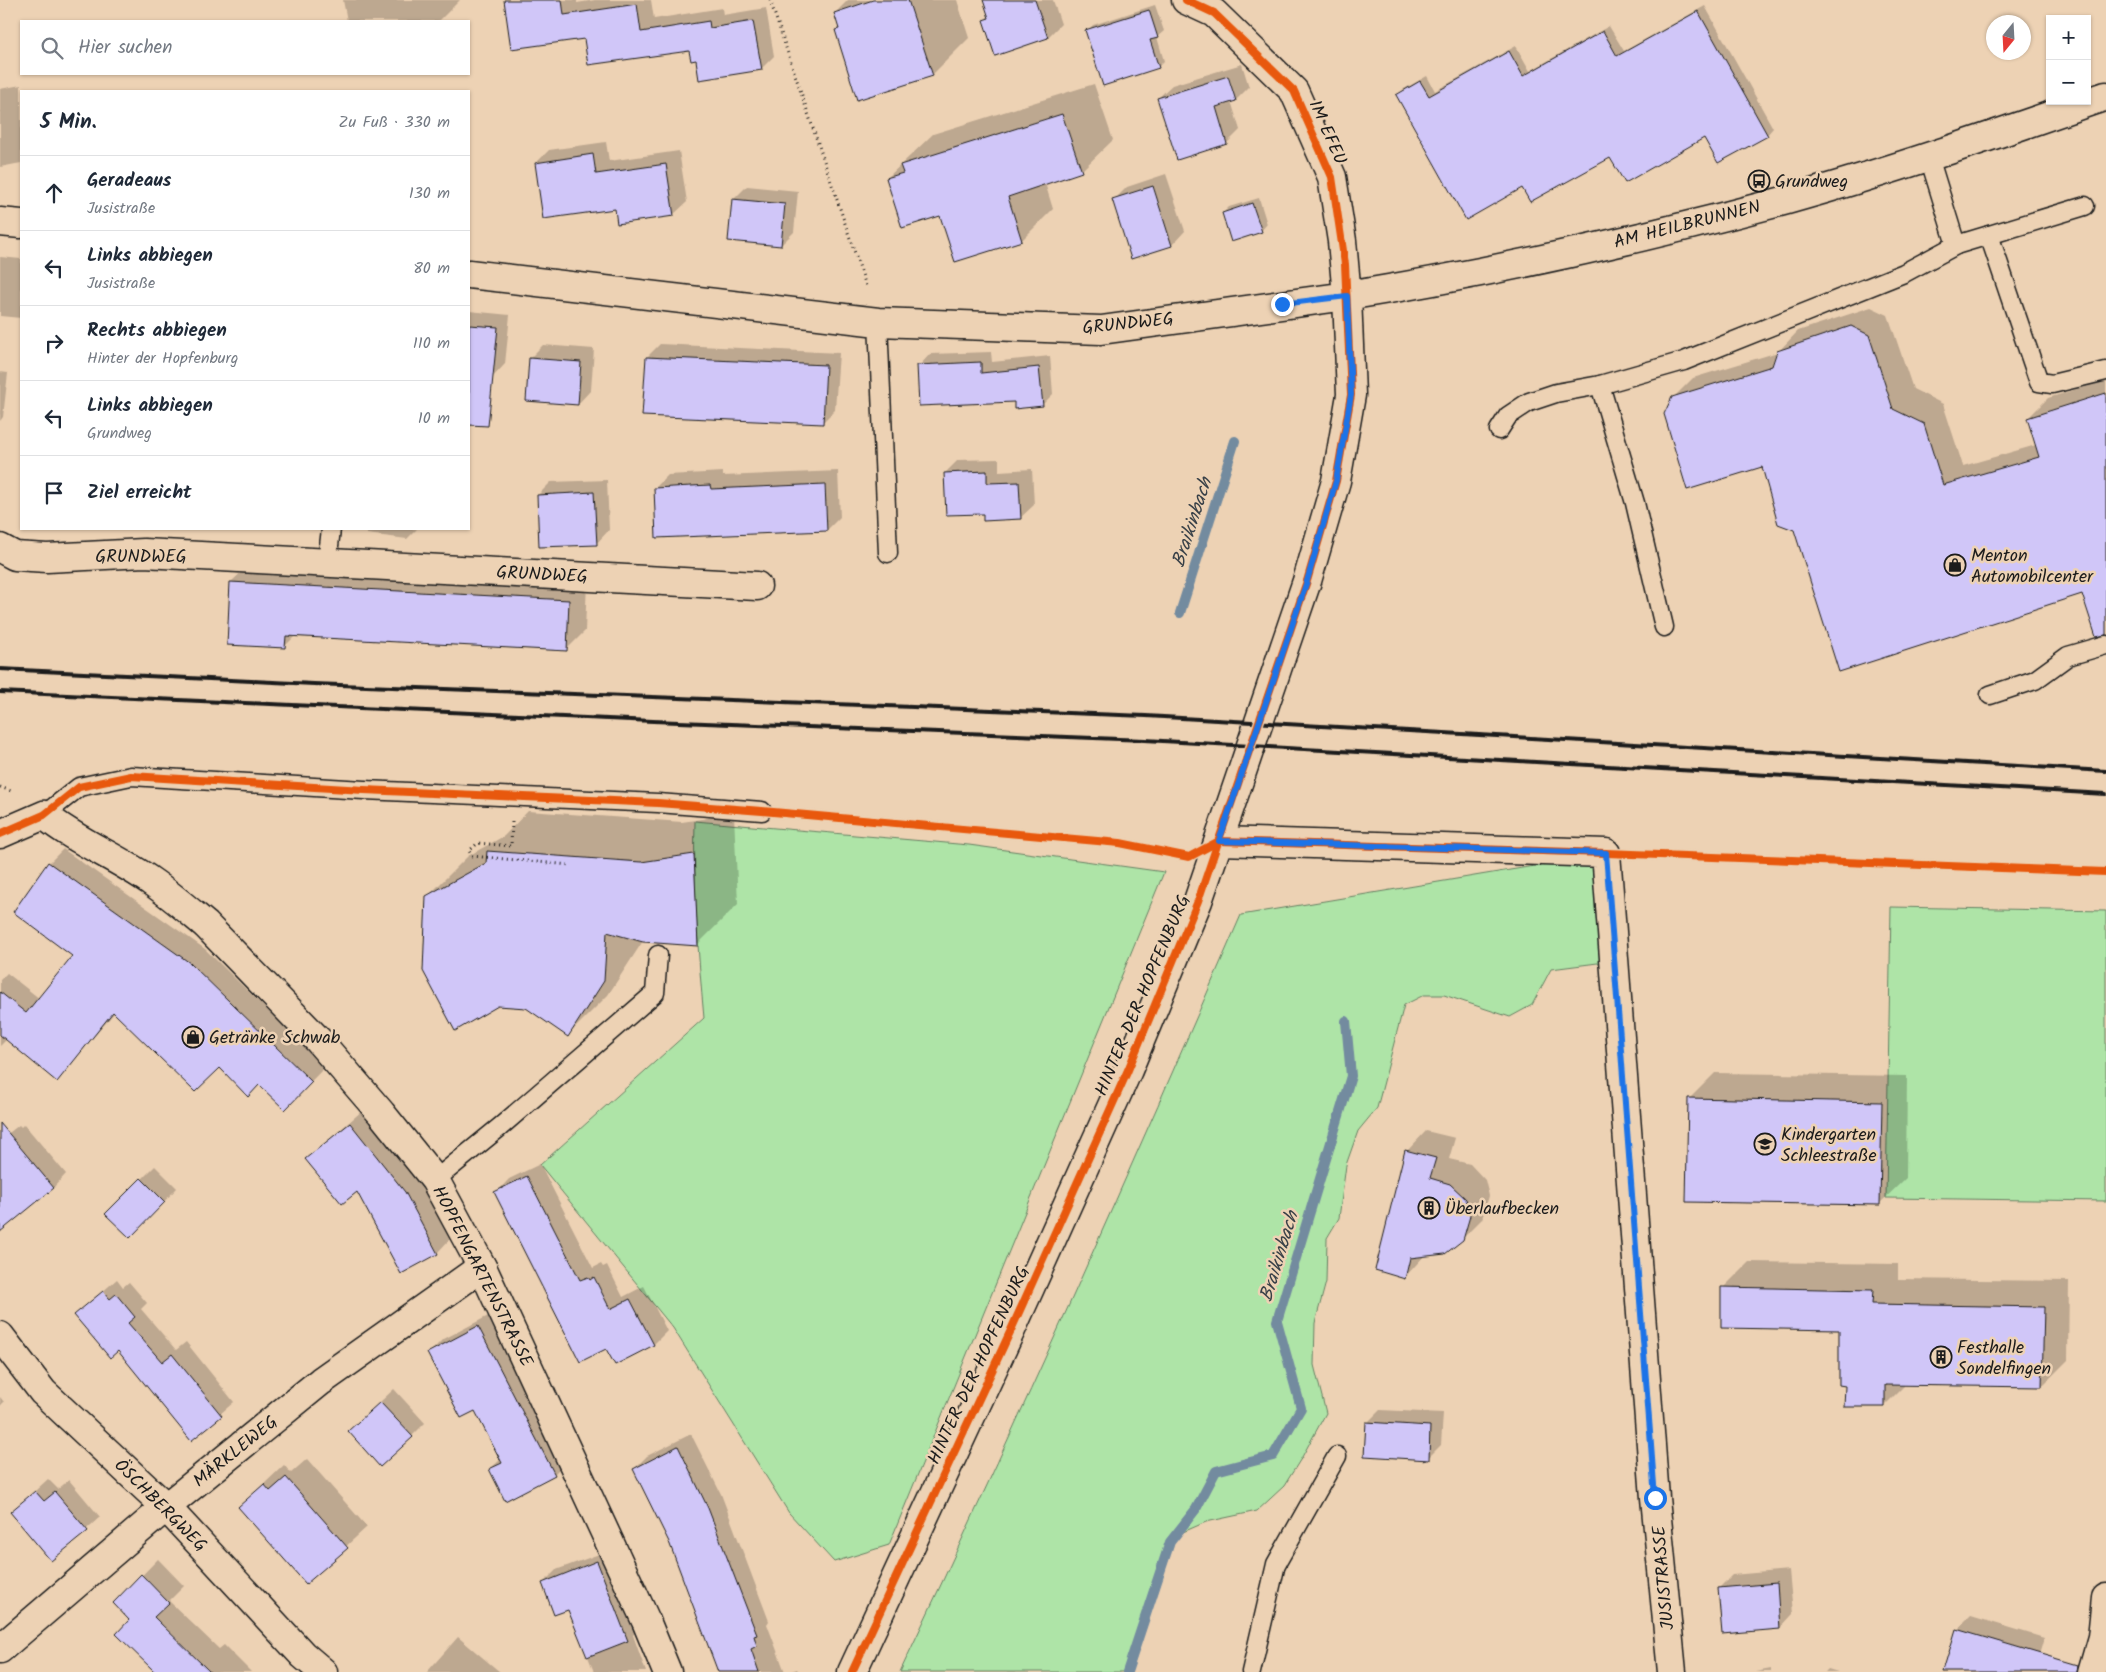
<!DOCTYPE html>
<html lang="de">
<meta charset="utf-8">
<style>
body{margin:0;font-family:Kalam,sans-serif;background:#f6f6f7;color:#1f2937}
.controls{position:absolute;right:15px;top:15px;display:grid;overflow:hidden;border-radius:0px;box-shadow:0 1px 4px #0004}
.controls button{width:45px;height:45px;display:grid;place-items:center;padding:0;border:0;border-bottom:1px solid #e0e1e3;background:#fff;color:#1f2937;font:25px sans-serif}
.compass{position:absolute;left:1986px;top:15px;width:45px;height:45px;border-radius:50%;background:#fff;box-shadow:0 1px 4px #0004;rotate:198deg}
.stop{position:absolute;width:15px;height:15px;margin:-11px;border:4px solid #1a73e8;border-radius:50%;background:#fff}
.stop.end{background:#1a73e8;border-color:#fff;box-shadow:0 1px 5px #0008}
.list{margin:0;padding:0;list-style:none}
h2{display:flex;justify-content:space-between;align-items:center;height:65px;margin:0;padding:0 20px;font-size:21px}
h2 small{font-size:16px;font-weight:400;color:#747a83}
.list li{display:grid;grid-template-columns:32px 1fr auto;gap:15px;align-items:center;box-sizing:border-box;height:75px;padding:0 20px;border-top:1px solid #e0e1e3}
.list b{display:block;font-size:19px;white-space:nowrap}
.list p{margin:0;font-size:16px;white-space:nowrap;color:#747a83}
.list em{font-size:16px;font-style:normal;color:#747a83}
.icon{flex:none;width:28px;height:28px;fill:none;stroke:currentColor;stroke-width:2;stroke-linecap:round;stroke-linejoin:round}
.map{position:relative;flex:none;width:2106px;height:1672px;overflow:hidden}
.search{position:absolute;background:#fff;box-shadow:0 1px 4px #0004;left:20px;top:20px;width:450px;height:55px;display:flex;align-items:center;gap:12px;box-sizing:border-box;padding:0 18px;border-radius:0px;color:#747a83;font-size:19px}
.panel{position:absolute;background:#fff;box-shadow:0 1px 4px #0004;left:20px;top:90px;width:450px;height:440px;border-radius:0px}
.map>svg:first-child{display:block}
</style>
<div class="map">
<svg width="2106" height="1672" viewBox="0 0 2106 1672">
<rect width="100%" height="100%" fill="#edd2b4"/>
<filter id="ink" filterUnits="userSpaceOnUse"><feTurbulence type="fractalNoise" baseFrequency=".02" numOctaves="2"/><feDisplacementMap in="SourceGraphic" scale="10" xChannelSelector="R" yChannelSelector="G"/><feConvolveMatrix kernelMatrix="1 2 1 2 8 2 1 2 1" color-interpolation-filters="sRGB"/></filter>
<g filter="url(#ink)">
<g fill="#aee4a7" stroke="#658062">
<path d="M695 821 969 845 1164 872 889 1545 834 1562 789 1513 673 1328 540 1165 704 1018C698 953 693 887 695 821Z"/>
<path d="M1606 854 1613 961 1551 969 1532 1005 1510 1017 1444 995H1424L1404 1005 1377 1108 1358 1131 1346 1165 1339 1218 1327 1238 1326 1282 1315 1323 1314 1365 1326 1413 1302 1457 1284 1486 1257 1511 1206 1522 1167 1539 1124 1672H900C1018 1422 1131 1169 1241 915Z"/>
<path d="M1891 907 2106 911V1201L1886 1198Z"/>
</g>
<g fill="#0003">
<path d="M343 0H460L440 20 435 21H347Z"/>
<path d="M505 0H577V3L595 0H651L654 19 722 8 723 15 766 8 774 56 761 69 697 59 690 49 585 37Z"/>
<path d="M848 0H957L969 38 932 75 836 30 839 27 835 13Z"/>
<path d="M985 0H1053L1061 24 1048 37 984 20 990 15Z"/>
<path d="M1155 5 1164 31 1157 37 1164 61 1158 67 1087 31 1093 25Z"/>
<path d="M1705 6 1773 128 1767 135 1705 137 1611 156 1522 186 1398 95 1404 89 1427 76 1435 91 1516 46 1530 71 1609 26 1624 51Z"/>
<path d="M1242 64 1249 87 1236 100 1231 101 1240 130 1227 143 1177 158 1158 98 1172 85Z"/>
<path d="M1094 84 1113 140 1081 171 1045 183 1053 209 1022 240 940 215 887 178 933 134Z"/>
<path d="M21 85V163L0 167V89Z"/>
<path d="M606 142 609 161 679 151 687 202 673 215 616 207 536 163 549 150Z"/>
<path d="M1166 174 1185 231 1172 245 1114 200 1127 187Z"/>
<path d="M747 186 798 191 794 232 781 245 730 240 734 199Z"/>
<path d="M1259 198 1267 224 1261 231 1223 213 1229 207Z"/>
<path d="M0 257 21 259V318L0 316Z"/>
<path d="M1871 307 1888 315 1913 389 1943 404 1963 466 2036 445 2028 418 2048 398 2106 380V625L2083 592 1795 529 1763 465 1673 398 1693 378 1778 352 1798 331Z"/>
<path d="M469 311 510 315 505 364 492 378 469 376Z"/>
<path d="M660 344 839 353 835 410 822 423 647 357Z"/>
<path d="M543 345 594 349 591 390 578 404 530 358Z"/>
<path d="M991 352 992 362 1050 356 1053 394 1042 405 1015 400 919 366 930 354Z"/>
<path d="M0 372 8 373 3 417 0 421Z"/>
<path d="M999 459V471L1032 469 1034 505 1020 518 984 512 945 473 958 460Z"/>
<path d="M838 471 840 517 827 530 655 488 668 475 723 472V476Z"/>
<path d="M607 480 609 530 596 544 538 495 551 482Z"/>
<path d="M367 529H417L407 539 367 534Z"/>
<path d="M250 564 587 582 585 631 566 650 296 635 284 647 231 582Z"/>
<path d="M528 811 682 822 734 814 738 904 697 945 643 941 608 995 568 1035 527 1007 498 1005 427 897 468 856 504 836Z"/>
<path d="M63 849 205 949 325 1067 285 1108 260 1083 220 1066 115 1012 57 1080 7 1039 0 1046V980L7 973 40 999 74 956 49 863Z"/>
<path d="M1715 1073 1907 1076 1906 1178 1879 1204 1689 1099Z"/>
<path d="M363 1110 418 1179 450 1239 437 1253 402 1272 357 1191 307 1159Z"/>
<path d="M24 1124 66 1174 53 1188 0 1222V1140L19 1125 21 1127Z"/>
<path d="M1426 1131 1455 1138 1449 1159 1470 1164 1485 1180 1489 1196 1482 1219 1462 1239 1425 1255 1405 1277 1407 1151Z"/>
<path d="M540 1164 593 1268 601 1264 603 1267 607 1265 623 1297 644 1286 667 1331 654 1344 615 1363 607 1347 496 1193 509 1179Z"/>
<path d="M155 1166 177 1188 143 1224 107 1214Z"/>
<path d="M1749 1262 1898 1264V1279L2069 1281 2068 1360 2042 1386 1906 1384 1884 1406 1846 1385 1841 1329 1723 1288Z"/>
<path d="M117 1279 123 1287 129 1282 147 1303 141 1309 176 1350 186 1342 234 1402 191 1439 118 1350 76 1315Z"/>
<path d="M492 1314 567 1461 554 1474 490 1469 501 1459 475 1409 429 1353 442 1340Z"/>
<path d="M394 1389 425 1423 412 1436 349 1431Z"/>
<path d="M0 1397 4 1402 0 1406Z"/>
<path d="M1380 1410 1443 1413 1441 1445 1428 1458 1367 1423Z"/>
<path d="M691 1434 721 1494 769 1621 767 1624 785 1672H719L670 1542 634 1469 647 1456Z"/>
<path d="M307 1459 367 1527 306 1583 240 1507 284 1465 291 1473Z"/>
<path d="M48 1479 58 1489 69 1480 100 1517 52 1560 12 1512Z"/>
<path d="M610 1550 640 1627 633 1635 646 1672H594L569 1608 543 1583 556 1570Z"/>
<path d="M158 1559 184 1586 169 1601 219 1649 224 1645 251 1672H156L131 1620 115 1603Z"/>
<path d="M1789 1570 1793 1614 1780 1628 1719 1588 1732 1575Z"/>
<path d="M1971 1616 2044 1638 2034 1672H1953L1945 1670 1958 1629Z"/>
<path d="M458 1637 500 1672H427Z"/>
<path d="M797 1669 799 1672H789Z"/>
<path d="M1771 1669V1672H1755Z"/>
<path d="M1828 1669 1838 1672H1825Z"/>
</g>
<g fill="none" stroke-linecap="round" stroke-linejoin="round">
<g stroke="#738b9f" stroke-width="10">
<path d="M1180 613 1235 441"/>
<path d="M1127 1672 1170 1542 1196 1509 1216 1471 1273 1456 1301 1408 1277 1321 1351 1076 1346 1021"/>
</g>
</g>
<g fill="#d0c6f8" stroke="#1c1c1c">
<path d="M504 0H562L564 15 637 4 641 32 709 21 710 28 753 21 762 70 699 80 696 60 691 61 689 51 588 65 584 39 511 49Z"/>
<path d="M873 0H908L933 76 857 100 835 30 839 29 834 13Z"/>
<path d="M983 0H1035L1048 38 995 56 983 20 989 18Z"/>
<path d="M1149 10 1158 38 1150 40 1159 68 1103 86 1085 30Z"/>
<path d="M1698 11 1768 136 1718 163 1704 138 1625 183 1610 158 1530 202 1522 188 1466 220 1396 95 1420 81 1429 96 1509 51 1523 76 1603 31 1617 56Z"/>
<path d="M1228 76 1236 101 1216 107 1227 144 1177 160 1157 98Z"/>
<path d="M1062 114 1082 172 1008 197 1022 241 955 262 940 216 902 228 886 178 903 173 900 165Z"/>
<path d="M593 154 596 174 666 164 674 216 617 224 615 209 543 219 535 163Z"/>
<path d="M1153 186 1172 246 1131 259 1112 199Z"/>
<path d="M732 199 785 204 781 246 728 241Z"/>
<path d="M1252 203 1262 232 1231 242 1222 213Z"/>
<path d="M469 325 498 327 488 426 469 425Z"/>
<path d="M1851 326 1869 335 1893 409 1924 424 1943 485 2039 457 2027 418 2106 393V635L2096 637 2082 594 1839 672 1794 530 1778 524 1762 467 1687 490 1664 414 1672 397 1772 366 1777 351Z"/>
<path d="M646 357 826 365 823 424 642 416Z"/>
<path d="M529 358 581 362 578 405 526 401Z"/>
<path d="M981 362V373L1039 367 1043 406 1014 409V402L919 406 917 365Z"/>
<path d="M987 471V483L1019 482 1021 519 983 521V514L946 515 944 473Z"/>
<path d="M825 484 827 531 656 538 654 488 710 485 711 489Z"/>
<path d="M594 492 597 545 539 547 537 495Z"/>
<path d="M230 582 569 600 567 651 286 636 285 648 227 645Z"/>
<path d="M487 851 641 862 694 854 698 946 643 942 607 932 604 981 568 1037 526 1008 498 1006 455 1031 423 971 426 896 486 863Z"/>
<path d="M48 862 190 963 312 1082 285 1110 259 1085 248 1097 220 1068 195 1092 113 1012 57 1082 0 1035V992L26 1013 72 956 13 912Z"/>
<path d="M1688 1098 1882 1102 1880 1205 1686 1202Z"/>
<path d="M0 1123 54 1188 0 1232Z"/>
<path d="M350 1123 405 1192 438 1254 401 1274 357 1192 342 1204 305 1159Z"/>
<path d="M1405 1150 1436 1158 1430 1178 1450 1184 1466 1199 1470 1216 1463 1240 1445 1254 1410 1258 1405 1279 1375 1270Z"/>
<path d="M527 1176 580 1280 588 1277 590 1280 594 1277 610 1309 630 1299 654 1345 615 1365 606 1349 580 1362 494 1192Z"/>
<path d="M141 1178 165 1202 130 1238 105 1214Z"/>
<path d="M1721 1287 1873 1290 1872 1304 2044 1307 2042 1387 1885 1385V1407H1844L1845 1386 1839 1385V1330L1721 1328Z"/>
<path d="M103 1291 110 1299 116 1294 135 1317 128 1323 162 1362 172 1354 222 1416 191 1441 118 1351 110 1358 74 1315Z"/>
<path d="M478 1326 555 1475 505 1501 489 1469 502 1463 475 1411 461 1418 427 1353Z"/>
<path d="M380 1402 413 1437 380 1467 348 1431Z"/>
<path d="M1366 1422 1430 1426 1429 1460 1364 1456Z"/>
<path d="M678 1446 708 1508 757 1635 754 1636 757 1646 751 1649 759 1672H718L669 1542 633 1469Z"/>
<path d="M286 1477 348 1548 306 1584 238 1507 264 1484 270 1491Z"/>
<path d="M35 1491 44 1501 55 1492 88 1531 51 1561 10 1512Z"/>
<path d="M597 1561 628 1641 587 1657 568 1610 554 1615 542 1583Z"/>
<path d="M141 1574 169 1603 154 1617 210 1672H155L116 1634 129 1620 113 1603Z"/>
<path d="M1777 1583 1780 1629 1722 1634 1718 1588Z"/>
<path d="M1956 1629 2078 1665 2077 1672H1943Z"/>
</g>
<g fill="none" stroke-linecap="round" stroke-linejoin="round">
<g stroke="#1c1c1c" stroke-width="21">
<g id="service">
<path d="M1989 235 2039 382 2052 384 2106 371"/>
<path d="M1956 245 2085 206"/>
<path d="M878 322 888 553"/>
<path d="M1600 385 1635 503 1664 627"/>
<path d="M1499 430 1508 416 1529 402 1556 393 1600 385 1684 361 1904 273 1956 245 1929 157"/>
<path d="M327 563 331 529"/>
<path d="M1990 695 2035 680 2068 656 2106 645"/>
<path d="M44 815 79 787 131 776 364 790 658 803 762 811"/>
<path d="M435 1180 500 1127 655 993 658 955"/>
<path d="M1251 1672 1276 1564 1337 1456"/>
</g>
</g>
<g stroke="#1c1c1c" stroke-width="31">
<g id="minor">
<path d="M0 222 21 224"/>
<path d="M469 274 878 322 1101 330 1347 296 1342 241 1332 177 1294 91 1214 13 1186 0"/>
<path d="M0 548 15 556 47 558 144 553 757 586"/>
<path d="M0 834 44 815C77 842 117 857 152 882 171 895 188 910 206 925L319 1041 381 1113 435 1180 482 1267 646 1621 667 1672"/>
<path d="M1219 841 1606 853 1655 1498 1672 1672"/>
<path d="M0 1336 43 1392 166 1507 303 1655 323 1672"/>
<path d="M0 1649 166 1507 321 1381 482 1267"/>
<path d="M2092 1672 2102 1637 2106 1598"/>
</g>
</g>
<g stroke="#1c1c1c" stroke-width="31">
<path id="tertiary" d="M852 1672 1011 1330 1128 1070 1198 901 1307 581 1336 481 1351 395 1347 296C1495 272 1642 239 1787 200 1895 170 2000 133 2106 96"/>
</g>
<g stroke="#1c1c1c" stroke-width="3" stroke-dasharray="1 4" stroke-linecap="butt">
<path d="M770 0 867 289"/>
<path d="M0 787 14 792"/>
<path d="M512 822 511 846 478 843 469 851 472 856 571 865"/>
</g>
<use href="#service" stroke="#edd2b4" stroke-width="18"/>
<use href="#minor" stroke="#edd2b4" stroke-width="28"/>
<use href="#tertiary" stroke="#edd2b4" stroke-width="28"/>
<g stroke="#1c1c1c" stroke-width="4">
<path d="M0 669 314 684 1146 716 2106 771"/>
<path d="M0 692 653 721 1145 740 2106 794"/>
</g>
<g stroke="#edd2b4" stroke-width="11">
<g id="cycleway">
<path d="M0 834 44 815 79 787 131 776 364 790 658 803 762 811 1120 843 1189 857 1219 841"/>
<path d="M1219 841 1606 853 2106 872"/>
<path d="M852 1672 1011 1330 1128 1070 1198 901 1307 581 1336 481 1351 395 1345 264 1332 177 1294 91 1214 13 1186 0"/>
</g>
</g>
<use href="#cycleway" stroke="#e8590c" stroke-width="8"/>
</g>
</g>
<g fill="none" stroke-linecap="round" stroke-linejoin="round" filter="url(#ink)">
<path stroke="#1a73e8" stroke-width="6" d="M1282 304 1347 296 1351 395 1336 481 1307 581 1219 841 1606 853 1655 1498"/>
</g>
<defs>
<g id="bus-ring" transform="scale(1.125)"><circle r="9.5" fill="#edd2b4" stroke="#1c1c1c" stroke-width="1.5"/><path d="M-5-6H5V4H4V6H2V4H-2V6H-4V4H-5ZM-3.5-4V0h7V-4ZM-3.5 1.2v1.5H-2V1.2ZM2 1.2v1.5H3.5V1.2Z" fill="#1c1c1c"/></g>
<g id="shop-ring" transform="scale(1.125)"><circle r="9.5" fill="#edd2b4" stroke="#1c1c1c" stroke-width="1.5"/><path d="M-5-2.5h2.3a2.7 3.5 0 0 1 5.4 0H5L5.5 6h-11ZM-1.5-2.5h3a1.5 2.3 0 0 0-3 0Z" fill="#1c1c1c"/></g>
<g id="school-ring" transform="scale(1.125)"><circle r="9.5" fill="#edd2b4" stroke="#1c1c1c" stroke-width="1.5"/><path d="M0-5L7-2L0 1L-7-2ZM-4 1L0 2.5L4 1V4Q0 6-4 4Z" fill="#1c1c1c"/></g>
<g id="building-ring" transform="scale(1.125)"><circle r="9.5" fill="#edd2b4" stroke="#1c1c1c" stroke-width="1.5"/><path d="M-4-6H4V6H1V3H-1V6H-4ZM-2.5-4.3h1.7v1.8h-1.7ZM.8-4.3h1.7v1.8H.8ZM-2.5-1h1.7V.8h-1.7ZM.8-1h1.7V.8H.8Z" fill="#1c1c1c"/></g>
</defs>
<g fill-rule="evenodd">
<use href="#bus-ring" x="1759" y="181"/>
<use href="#shop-ring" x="1955" y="565"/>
<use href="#shop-ring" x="193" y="1037"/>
<use href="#school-ring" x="1765" y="1144"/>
<use href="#building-ring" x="1429" y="1208"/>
<use href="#building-ring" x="1941" y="1357"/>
</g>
<g text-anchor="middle" stroke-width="5" stroke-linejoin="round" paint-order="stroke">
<g font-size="18" fill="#1c1c1c" stroke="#edd2b4">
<text transform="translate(1328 132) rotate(66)" y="6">IM EFEU</text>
<text transform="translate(1687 224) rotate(-14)" y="6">AM HEILBRUNNEN</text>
<text transform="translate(1128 323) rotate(-6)" y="6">GRUNDWEG</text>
<text x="141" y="562">GRUNDWEG</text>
<text transform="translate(542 574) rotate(3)" y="6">GRUNDWEG</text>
<text transform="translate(1142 995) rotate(-67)" y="6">HINTER DER HOPFENBURG</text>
<text transform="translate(483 1276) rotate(63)" y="6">HOPFENGARTENSTRASSE</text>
<text transform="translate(978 1365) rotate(-65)" y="6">HINTER DER HOPFENBURG</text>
<text transform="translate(235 1451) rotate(-39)" y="6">MÄRKLEWEG</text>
<text transform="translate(161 1505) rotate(45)" y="6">ÖSCHBERGWEG</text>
<text transform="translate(1663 1578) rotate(-95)" y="6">JUSISTRASSE</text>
</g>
<g font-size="18" fill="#1c1c1c" stroke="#edd2b4" text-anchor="start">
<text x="1775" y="187">Grundweg</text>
<text x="1971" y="561">Menton<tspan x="1971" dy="21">Automobilcenter</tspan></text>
<text x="209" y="1043">Getränke Schwab</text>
<text x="1781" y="1140">Kindergarten<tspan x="1781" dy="21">Schleestraße</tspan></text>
<text x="1445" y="1214">Überlaufbecken</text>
<text x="1957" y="1353">Festhalle<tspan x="1957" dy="21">Sondelfingen</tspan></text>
</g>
<g font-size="19" font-style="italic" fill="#394148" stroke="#edd2b4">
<text transform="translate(1191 522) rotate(-72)" y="7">Braikinbach</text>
<text transform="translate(1278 1256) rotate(-73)" y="7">Braikinbach</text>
</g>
</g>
</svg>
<div class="controls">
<button>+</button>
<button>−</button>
</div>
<svg class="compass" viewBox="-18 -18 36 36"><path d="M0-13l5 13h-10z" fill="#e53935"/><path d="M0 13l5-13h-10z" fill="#747a83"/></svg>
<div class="stop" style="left:1655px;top:1498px"></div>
<div class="stop end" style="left:1282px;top:304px"></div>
<div class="search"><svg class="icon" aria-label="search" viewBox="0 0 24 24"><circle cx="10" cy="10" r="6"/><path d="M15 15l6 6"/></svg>Hier suchen</div>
<section class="panel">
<h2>5 Min.<small>Zu Fuß · 330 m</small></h2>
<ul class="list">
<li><svg class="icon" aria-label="ahead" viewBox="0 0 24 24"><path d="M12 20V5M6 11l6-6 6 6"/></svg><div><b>Geradeaus</b><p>Jusistraße</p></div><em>130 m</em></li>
<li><svg class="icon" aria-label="left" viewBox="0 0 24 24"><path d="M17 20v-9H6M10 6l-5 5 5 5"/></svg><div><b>Links abbiegen</b><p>Jusistraße</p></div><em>80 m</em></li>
<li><svg class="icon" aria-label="right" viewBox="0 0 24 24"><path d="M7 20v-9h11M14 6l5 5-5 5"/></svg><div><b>Rechts abbiegen</b><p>Hinter der Hopfenburg</p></div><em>110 m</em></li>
<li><svg class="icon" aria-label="left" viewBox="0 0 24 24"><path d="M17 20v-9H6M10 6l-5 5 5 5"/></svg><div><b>Links abbiegen</b><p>Grundweg</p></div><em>10 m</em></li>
<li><svg class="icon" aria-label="arrive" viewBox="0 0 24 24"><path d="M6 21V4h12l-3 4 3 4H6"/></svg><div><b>Ziel erreicht</b></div></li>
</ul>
</section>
</div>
